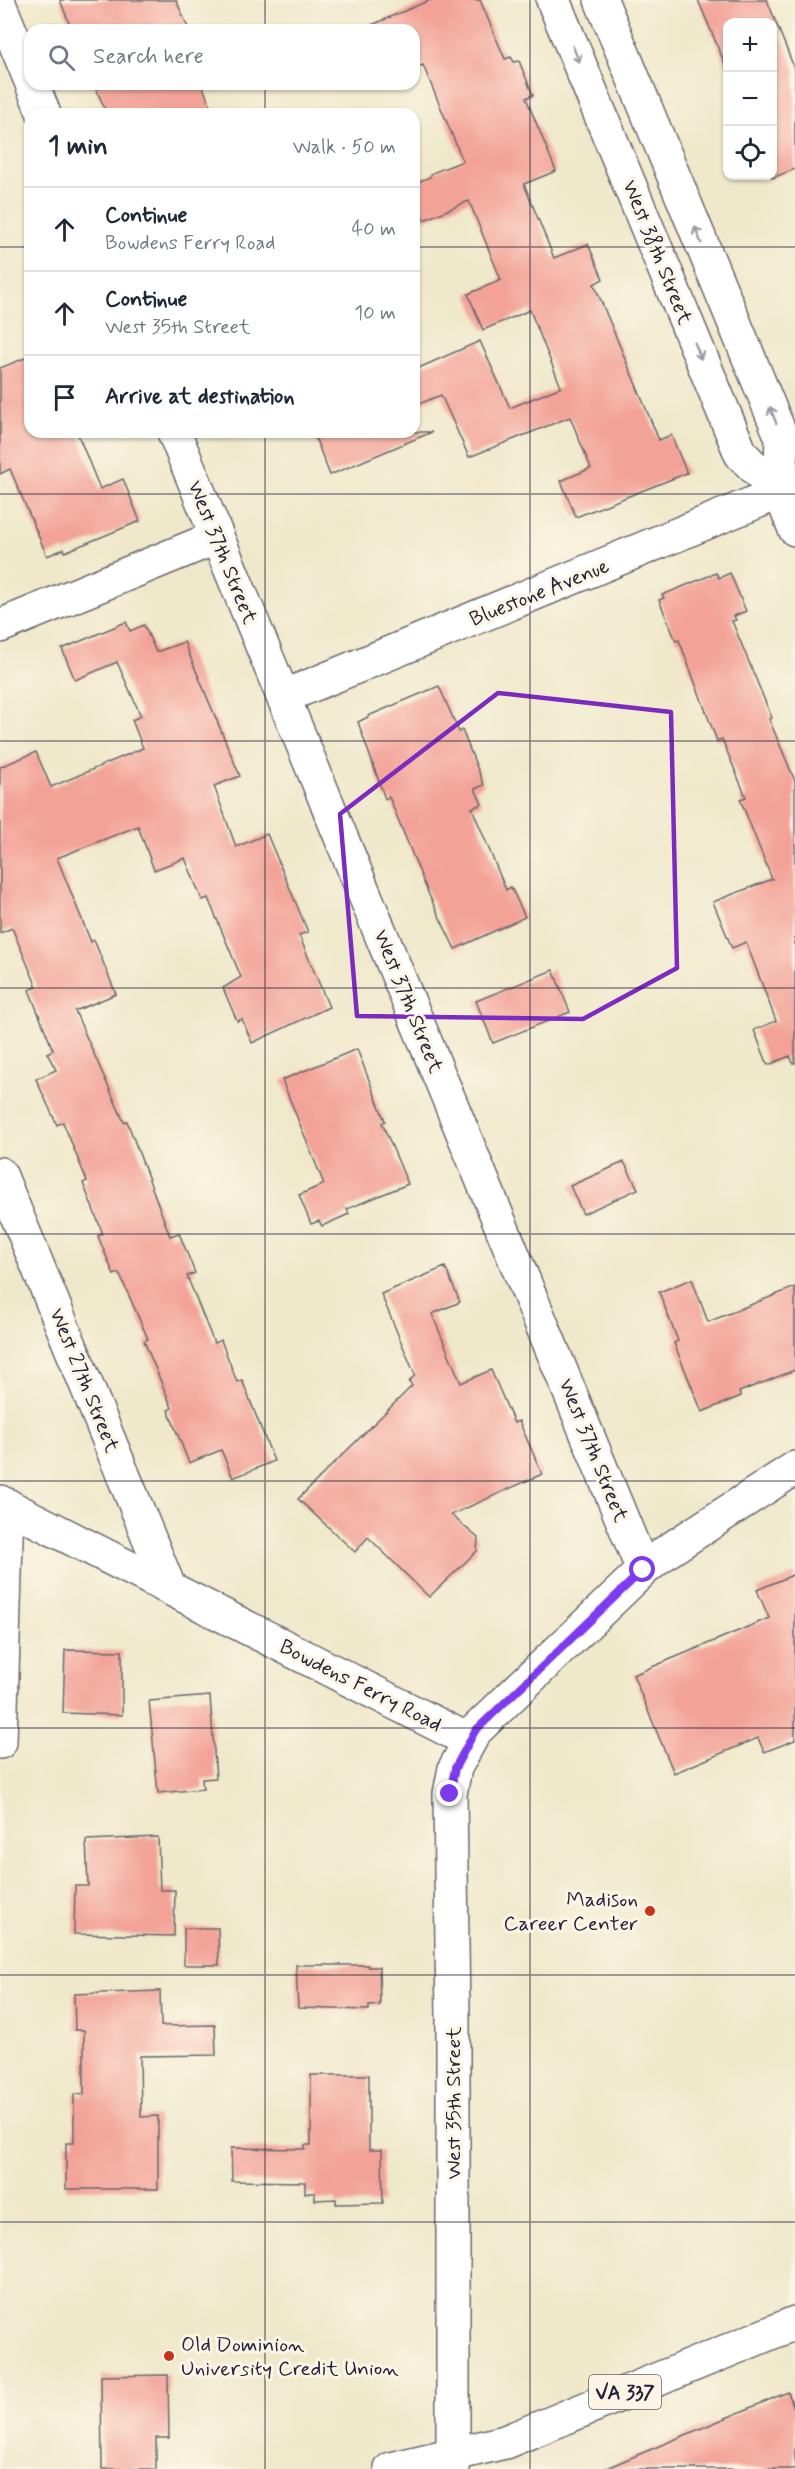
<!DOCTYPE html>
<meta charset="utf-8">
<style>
body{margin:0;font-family:Mynerve,sans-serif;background:#f6f6f7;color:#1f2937}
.controls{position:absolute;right:18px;top:18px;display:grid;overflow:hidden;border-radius:12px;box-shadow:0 2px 4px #0004}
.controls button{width:54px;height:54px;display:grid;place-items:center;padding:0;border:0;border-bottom:2px solid #e0e1e3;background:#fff;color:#1f2937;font:30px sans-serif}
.stop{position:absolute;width:18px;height:18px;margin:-14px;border:4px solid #7c3aed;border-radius:50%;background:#fff}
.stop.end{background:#7c3aed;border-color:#fff;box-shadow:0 2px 6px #0008}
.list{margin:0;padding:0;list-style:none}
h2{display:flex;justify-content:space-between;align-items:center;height:78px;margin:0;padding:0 24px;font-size:26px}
h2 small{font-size:20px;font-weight:400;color:#747a83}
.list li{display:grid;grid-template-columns:39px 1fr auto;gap:18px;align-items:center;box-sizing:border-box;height:84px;padding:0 24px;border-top:2px solid #e0e1e3}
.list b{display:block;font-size:22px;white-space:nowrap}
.list p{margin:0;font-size:20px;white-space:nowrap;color:#747a83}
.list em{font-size:20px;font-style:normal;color:#747a83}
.icon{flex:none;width:33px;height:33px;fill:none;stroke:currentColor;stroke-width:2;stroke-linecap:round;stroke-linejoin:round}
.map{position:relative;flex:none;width:795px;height:2469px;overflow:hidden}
.search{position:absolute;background:#fff;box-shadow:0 2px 4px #0004;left:24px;top:24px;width:396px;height:66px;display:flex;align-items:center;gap:15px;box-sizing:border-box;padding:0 21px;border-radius:18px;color:#747a83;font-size:22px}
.panel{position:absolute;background:#fff;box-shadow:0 2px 4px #0004;left:24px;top:108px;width:396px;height:330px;border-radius:18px}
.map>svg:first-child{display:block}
</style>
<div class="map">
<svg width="795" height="2469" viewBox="0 0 795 2469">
<rect width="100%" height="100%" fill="#fcf5e5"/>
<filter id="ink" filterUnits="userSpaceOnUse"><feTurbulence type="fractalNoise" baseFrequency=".0167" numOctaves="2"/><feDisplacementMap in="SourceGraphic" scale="12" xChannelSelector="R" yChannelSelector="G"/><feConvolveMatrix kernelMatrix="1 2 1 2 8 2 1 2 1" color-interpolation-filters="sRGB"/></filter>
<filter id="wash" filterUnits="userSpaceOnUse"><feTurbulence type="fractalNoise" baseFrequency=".008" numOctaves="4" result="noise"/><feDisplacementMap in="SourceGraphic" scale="24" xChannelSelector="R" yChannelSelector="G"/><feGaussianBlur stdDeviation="1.35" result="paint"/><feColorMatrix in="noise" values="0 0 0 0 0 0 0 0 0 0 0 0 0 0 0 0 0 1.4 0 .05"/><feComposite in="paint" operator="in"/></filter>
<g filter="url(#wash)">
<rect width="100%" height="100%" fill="#efe8ca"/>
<g id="blocks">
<g fill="#f3a297">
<path d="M60 0H176L189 30H72Z"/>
<path d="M430 0H480L505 59 511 57 514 62 519 61 533 95 526 98 556 171 524 184 554 258 588 244 603 279 594 284 659 440 671 435 687 473 576 517 561 481 591 468 570 417 469 457 441 395 414 406V370L480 341 510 408 561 387 530 310 483 330 468 294 501 280 469 201 424 220 414 197V184L430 177 432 173 463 161 423 65 414 69V30H360Z"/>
<path d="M698 0H767L795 70V169L772 178 771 176 772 22H728V71Z"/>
<path d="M94 84H202L213 114H107Z"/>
<path d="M30 356V432H77L100 489 123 479 140 521 65 552 64 549 47 556 10 469 0 474V368Z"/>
<path d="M313 432H432L330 475Z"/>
<path d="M716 573 719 578 730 573 746 611 734 616 736 620 732 621 772 718 769 719 795 781V1063H793L790 1056 768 1065 754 1030 776 1021 746 942 732 948 713 902 772 879 740 799 746 797 722 739 717 741 679 640 676 641 659 600 664 598 662 595Z"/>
<path d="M126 622 130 631 144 625 156 652 184 642 240 776 214 786 236 847 267 834 308 932 299 935 329 1007 252 1043 242 1019 237 1021 223 988 241 977 208 898 202 900 185 858 154 870 138 826 57 858 91 942 94 940 116 994 75 1011 124 1122 127 1121 170 1236 179 1233 195 1273 187 1276 214 1343 221 1340 237 1382 242 1380 274 1461 233 1478 221 1450 189 1463 168 1410 172 1408 144 1341 148 1339 119 1273 114 1275 98 1236 103 1234 83 1183 87 1181 63 1122 57 1125 36 1079 56 1070 47 1053 53 1050 29 990 37 987 12 928 0 933V767L36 752 51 787 143 748 132 720 141 716 117 662 75 680 62 649Z"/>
<path d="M439 686 459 732 462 730 484 785 475 789 482 804 472 808 506 890 511 887 525 917 455 949 429 895 389 797 385 799 358 722 368 717V716Z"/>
<path d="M553 970 570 1012 493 1043 476 1001Z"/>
<path d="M357 1049 385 1121 382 1123 408 1184 347 1209 349 1214 322 1226 319 1221 311 1224 299 1195 324 1184 282 1080Z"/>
<path d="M624 1162 638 1189 583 1214 570 1186Z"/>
<path d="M445 1267 460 1302 432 1314 461 1383 491 1370 514 1423 519 1421 542 1474 451 1515 478 1538 477 1551 429 1597 368 1537 355 1552 298 1499 412 1386 409 1382 415 1375 381 1294Z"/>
<path d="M692 1279 708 1322 795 1287V1370L739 1392 741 1396 702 1412 674 1343 678 1341 659 1292Z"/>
<path d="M795 1574V1740L764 1752 758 1738 674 1773 633 1675 769 1618 757 1590Z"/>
<path d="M65 1650 122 1651V1715L63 1713Z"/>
<path d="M210 1696 216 1778 202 1779 203 1789 158 1793 149 1701Z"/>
<path d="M158 1837 160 1890H175L174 1936 74 1934 75 1886H88L86 1840Z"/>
<path d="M184 1928H218L219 1965H184Z"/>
<path d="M296 1965H368V1967H379L380 2005 369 2006V2010L298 2008Z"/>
<path d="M160 1991 161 2026 215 2025 216 2055 140 2056 141 2117 158 2116V2189H66V2143H74V2094L84 2095V2030H75L74 1994Z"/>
<path d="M311 2075H369V2150H382L383 2203 336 2204V2199L315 2200V2193H305V2182L232 2181 231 2148 305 2149V2145H311Z"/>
<path d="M168 2375 169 2438H156V2469H102L101 2376Z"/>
<path d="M788 2392 795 2411V2469H604Z"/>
</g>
</g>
</g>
<g filter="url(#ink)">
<use href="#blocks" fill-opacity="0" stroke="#6a676d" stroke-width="1.5"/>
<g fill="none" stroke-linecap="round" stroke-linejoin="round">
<g stroke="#6a676d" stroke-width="36">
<g id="minor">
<path d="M553 0 741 454 780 493 795 529"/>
<path d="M601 0 782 438 780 493"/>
<path d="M0 6 30 79"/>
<path d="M32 84 44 114"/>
<path d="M174 432 643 1570"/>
<path d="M0 626 217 537"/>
<path d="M283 697 795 486"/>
<path d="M0 1174 169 1587"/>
<path d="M0 1502 468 1740"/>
<path d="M0 1742 7 1505"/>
<path d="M453 2469V2017L450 1794 455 1768 475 1731 643 1570 666 1552 795 1468"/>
</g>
</g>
<g stroke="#6a676d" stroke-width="36">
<path id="major" d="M391 2469 505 2442 795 2323"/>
</g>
<use href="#minor" stroke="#fff" stroke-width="33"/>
<use href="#major" stroke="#fff" stroke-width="33"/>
</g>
<defs><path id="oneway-shaft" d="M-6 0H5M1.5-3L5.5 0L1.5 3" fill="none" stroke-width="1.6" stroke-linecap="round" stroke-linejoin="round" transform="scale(1.5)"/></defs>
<g stroke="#9c9ca7">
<use href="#oneway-shaft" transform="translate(576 54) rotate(68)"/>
<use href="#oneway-shaft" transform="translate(698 235) rotate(-112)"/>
<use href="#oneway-shaft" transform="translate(698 351) rotate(68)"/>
<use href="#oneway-shaft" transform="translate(773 415) rotate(-112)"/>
</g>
</g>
<g fill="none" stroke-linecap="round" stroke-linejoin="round" filter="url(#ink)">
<path stroke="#7c3aed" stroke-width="8" d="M450 1794 455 1768 475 1731 643 1570"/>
</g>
<path fill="none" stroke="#7b2cbf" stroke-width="4.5" stroke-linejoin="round" d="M498 693 671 712 677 968 583 1019 357 1016 340 814Z"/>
<path fill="none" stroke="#22223b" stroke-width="1.5" stroke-opacity="0.55" d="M265 0V30M530 0V2469M265 84V114M0 247H30M414 247H795M265 432V2469M0 494H795M0 741H795M0 988H795M0 1234H795M0 1481H795M0 1728H795M0 1975H795M0 2222H795"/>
<g fill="#c8321e" stroke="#fcf5e5" stroke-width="2">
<circle cx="650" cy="1911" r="6"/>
<circle cx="169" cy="2356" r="6"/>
</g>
<g text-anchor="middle" stroke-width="6" stroke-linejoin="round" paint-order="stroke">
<rect fill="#fcf5e5" stroke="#63616e" stroke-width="1.5" x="589" y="2375" width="72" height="34" rx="4.5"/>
<g font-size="20" font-weight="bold" fill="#22223b">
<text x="625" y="2399">VA 337</text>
</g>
<g font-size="21" fill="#22223b" stroke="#fcf5e5">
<text transform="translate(658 252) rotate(68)" y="7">West 38th Street</text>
<text transform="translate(223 552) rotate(68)" y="7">West 37th Street</text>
<text transform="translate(539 592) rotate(-22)" y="7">Bluestone Avenue</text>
<text transform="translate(409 1001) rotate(68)" y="7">West 37th Street</text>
<text transform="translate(85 1380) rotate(68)" y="7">West 27th Street</text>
<text transform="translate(594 1450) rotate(68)" y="7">West 37th Street</text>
<text transform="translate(361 1685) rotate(27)" y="7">Bowdens Ferry Road</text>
<text transform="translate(453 2103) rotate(-90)" y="7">West 35th Street</text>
</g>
<g font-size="21" fill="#22223b" stroke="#fcf5e5" text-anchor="end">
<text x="638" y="1906">Madison<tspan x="638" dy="24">Career Center</tspan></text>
<text x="181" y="2351" text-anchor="start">Old Dominion<tspan x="181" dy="24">University Credit Union</tspan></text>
</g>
</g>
</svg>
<div class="controls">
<button>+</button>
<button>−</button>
<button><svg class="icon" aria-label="locate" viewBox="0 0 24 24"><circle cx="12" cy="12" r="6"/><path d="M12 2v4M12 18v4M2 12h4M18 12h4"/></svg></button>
</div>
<div class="stop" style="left:643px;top:1570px"></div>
<div class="stop end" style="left:450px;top:1794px"></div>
<div class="search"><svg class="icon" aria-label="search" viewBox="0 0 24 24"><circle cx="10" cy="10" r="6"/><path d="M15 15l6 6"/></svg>Search here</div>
<section class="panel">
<h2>1 min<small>Walk · 50 m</small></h2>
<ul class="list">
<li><svg class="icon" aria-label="ahead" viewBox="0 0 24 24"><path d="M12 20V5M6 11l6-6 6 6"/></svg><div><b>Continue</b><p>Bowdens Ferry Road</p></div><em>40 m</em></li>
<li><svg class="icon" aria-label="ahead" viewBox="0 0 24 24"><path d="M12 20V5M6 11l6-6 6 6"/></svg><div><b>Continue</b><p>West 35th Street</p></div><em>10 m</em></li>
<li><svg class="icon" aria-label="arrive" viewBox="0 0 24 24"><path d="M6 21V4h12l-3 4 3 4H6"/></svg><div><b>Arrive at destination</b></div></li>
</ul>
</section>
</div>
